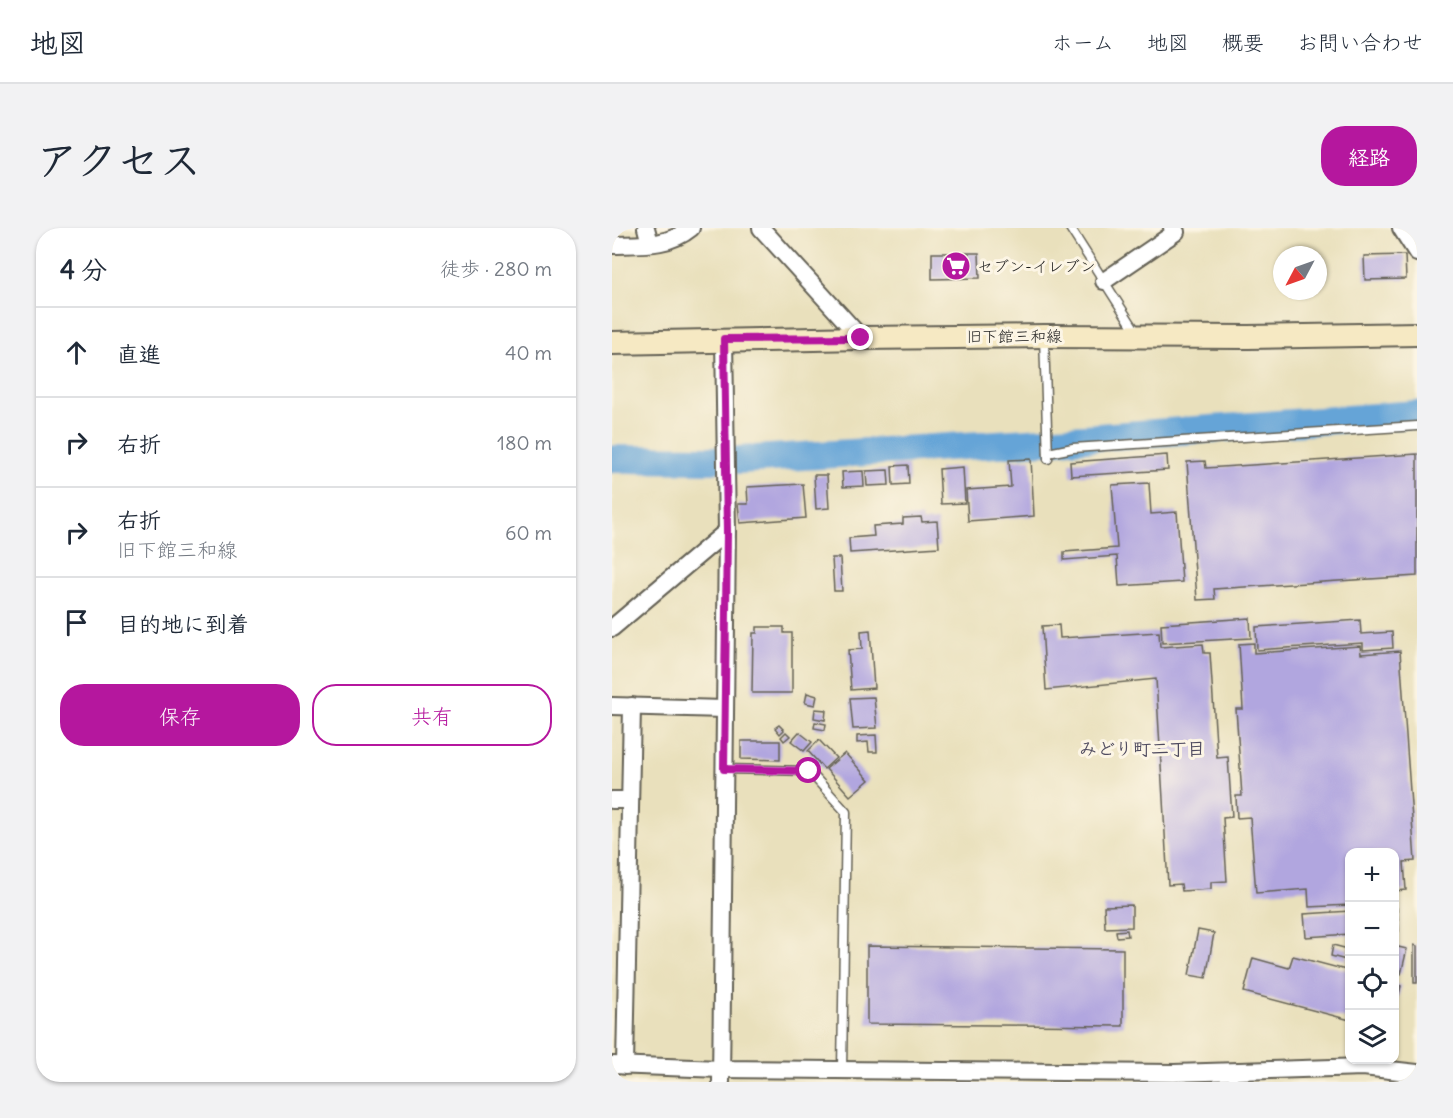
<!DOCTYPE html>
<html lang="ja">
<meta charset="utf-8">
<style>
body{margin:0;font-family:Delius,"Klee One",sans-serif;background:#f2f2f3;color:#1f2937}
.controls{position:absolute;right:18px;bottom:18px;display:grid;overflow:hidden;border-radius:12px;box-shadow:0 2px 4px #0004}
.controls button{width:54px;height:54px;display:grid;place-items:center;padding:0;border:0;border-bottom:2px solid #e0e1e3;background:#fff;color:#1f2937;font:30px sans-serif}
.compass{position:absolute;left:661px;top:18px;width:54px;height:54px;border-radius:50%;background:#fff;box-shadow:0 2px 4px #0004;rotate:229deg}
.stop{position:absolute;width:18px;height:18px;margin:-14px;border:4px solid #b5179e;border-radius:50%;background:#fff}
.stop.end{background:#b5179e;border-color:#fff;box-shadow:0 2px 6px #0008}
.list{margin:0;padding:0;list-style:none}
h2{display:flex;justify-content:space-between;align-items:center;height:78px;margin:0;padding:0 24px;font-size:26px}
h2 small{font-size:20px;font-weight:400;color:#747a83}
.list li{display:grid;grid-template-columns:39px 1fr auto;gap:18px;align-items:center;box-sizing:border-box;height:90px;padding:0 24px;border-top:2px solid #e0e1e3}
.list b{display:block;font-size:22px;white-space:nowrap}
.list p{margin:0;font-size:20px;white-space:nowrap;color:#747a83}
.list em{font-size:20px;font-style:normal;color:#747a83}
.actions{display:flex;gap:12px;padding:18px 24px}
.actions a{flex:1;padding:14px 0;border:2px solid #b5179e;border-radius:24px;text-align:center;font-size:21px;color:#b5179e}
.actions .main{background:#b5179e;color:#fff}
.icon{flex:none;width:33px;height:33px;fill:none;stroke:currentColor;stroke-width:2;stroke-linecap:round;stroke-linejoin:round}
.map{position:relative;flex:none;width:805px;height:854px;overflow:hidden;border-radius:24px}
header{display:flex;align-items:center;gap:36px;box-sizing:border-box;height:84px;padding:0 30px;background:#fff;border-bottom:2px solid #e0e1e3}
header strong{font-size:28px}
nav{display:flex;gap:33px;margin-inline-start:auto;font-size:21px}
.intro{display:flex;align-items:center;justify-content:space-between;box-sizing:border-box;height:144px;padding:0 36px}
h1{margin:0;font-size:42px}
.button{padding:15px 27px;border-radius:24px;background:#b5179e;color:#fff;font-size:21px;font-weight:700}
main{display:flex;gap:36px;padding:0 36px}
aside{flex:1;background:#fff;border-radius:24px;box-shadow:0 2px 4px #0004}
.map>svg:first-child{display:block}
</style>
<header>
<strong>地図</strong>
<nav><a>ホーム</a><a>地図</a><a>概要</a><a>お問い合わせ</a></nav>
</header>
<div class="intro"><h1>アクセス</h1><a class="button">経路</a></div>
<main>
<aside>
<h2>4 分<small>徒歩 · 280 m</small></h2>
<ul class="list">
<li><svg class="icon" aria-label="ahead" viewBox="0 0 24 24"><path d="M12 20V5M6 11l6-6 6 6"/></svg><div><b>直進</b></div><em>40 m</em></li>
<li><svg class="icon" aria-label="right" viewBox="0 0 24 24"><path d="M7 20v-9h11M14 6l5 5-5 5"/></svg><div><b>右折</b></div><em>180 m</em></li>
<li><svg class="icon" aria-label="right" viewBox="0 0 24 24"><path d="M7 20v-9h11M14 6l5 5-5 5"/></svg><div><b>右折</b><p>旧下館三和線</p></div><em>60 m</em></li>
<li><svg class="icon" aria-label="arrive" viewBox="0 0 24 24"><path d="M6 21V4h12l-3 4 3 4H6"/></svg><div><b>目的地に到着</b></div></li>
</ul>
<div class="actions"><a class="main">保存</a><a>共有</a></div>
</aside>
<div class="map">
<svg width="805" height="854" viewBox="0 0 805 854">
<rect width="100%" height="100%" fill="#fcf5e5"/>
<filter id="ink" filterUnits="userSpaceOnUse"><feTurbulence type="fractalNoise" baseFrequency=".0167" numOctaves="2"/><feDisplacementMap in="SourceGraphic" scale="12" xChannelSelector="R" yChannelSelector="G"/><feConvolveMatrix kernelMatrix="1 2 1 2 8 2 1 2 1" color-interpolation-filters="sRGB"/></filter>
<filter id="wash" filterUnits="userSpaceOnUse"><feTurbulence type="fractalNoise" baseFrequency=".008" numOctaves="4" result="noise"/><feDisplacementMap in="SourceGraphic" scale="24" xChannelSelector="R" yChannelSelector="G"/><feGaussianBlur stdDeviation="1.35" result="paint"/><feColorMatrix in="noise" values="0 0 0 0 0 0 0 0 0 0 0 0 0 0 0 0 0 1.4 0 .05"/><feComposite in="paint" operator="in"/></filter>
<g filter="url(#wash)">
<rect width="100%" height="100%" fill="#e9e0bc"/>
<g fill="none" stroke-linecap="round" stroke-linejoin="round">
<g stroke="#65a4d7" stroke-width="28">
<path d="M0 231 100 232"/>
<path d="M127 232 417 214 805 186"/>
</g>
</g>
<g id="blocks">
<g fill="#b1a6df">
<path d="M320 25H367L368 50 320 51Z"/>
<path d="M793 27 794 51 753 52 752 28Z"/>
<path d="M805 226V348L602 361 603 371 585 372 575 234 593 233 594 240Z"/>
<path d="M555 227 556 242 459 248 458 234Z"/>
<path d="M419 231 422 288 356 293 354 262 399 259 397 232Z"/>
<path d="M296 237 297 256 281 257 280 238Z"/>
<path d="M351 239 353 275 329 276 327 241Z"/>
<path d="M276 242 277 257 255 258 254 243Z"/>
<path d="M251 243 252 258 231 259 230 244Z"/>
<path d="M202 247H215L217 280 204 281Z"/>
<path d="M537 255 539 286 565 284 570 354 507 358 505 328 452 332V324L505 320 500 257Z"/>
<path d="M191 256 194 290 128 295 126 276H136L135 259Z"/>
<path d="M309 289 310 294 325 293 327 319 238 325 237 310 262 308 261 298 291 296V290Z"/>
<path d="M220 330H228L230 363H222Z"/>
<path d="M638 390 639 410 550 415 549 396Z"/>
<path d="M748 392 749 406 780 404 781 420 751 422V415L645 422 644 399Z"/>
<path d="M447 397 448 410 547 404 548 419 591 416 592 425H598L605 530 616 529 620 589 611 590 615 653 599 654V661L570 663 569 656 556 657 544 451 434 462 430 398Z"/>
<path d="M145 399H172V405H180V465H140L141 405H145Z"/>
<path d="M258 402 262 460 239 462 236 422 250 421 249 403Z"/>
<path d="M642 415V425L748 418 749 426 788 423 803 633 792 634 794 662 782 663V624H738V677L697 679 696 661 644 665 638 589 625 590 624 568H630L624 481H631L627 416Z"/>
<path d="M195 465 205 468 203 477 193 475Z"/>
<path d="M262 469 265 500 241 501 238 470Z"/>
<path d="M203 481 214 482 213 492 202 490Z"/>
<path d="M203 494 214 496 213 502 202 500Z"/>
<path d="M167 497 172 502 168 506 163 500Z"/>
<path d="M174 504 178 508 172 513 169 509Z"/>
<path d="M187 504 200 514 192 523 179 513Z"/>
<path d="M264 507 265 524H257L256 514 245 515V508Z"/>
<path d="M207 512 224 530 212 541 196 523Z"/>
<path d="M129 513H168V532L129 531Z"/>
<path d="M233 525 257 552 238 568 214 541Z"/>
<path d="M520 677V699L493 700 492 678Z"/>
<path d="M782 680H785L787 703H782Z"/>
<path d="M738 683V706L694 709 692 686Z"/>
<path d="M515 702 516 708 505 709 504 703Z"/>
<path d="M586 702 602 705 594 750 577 747Z"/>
<path d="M721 717 736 721 734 732 719 728Z"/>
<path d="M802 717 805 718V755H802Z"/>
<path d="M255 718 511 721V798L255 796Z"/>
<path d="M782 718 795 721 789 746 782 745Z"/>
<path d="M681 728 738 743V792L632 764 641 730 677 740Z"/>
<path d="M782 756 789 758 783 781H782Z"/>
</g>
</g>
</g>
<g filter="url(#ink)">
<use href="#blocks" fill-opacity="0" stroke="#646154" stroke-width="1.5"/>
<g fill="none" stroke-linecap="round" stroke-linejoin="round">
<g stroke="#646154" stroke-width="11">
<g id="lane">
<path d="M458 0 525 105"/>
<path d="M432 109 436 231"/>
<path d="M436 225 461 220 805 198"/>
<path d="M112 541 197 543 234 584 230 842"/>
</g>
</g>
<g stroke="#646154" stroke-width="20">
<g id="street">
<path d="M34 0 38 15"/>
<path d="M149 0 249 110"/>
<path d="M789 0 805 25"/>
<path d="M0 17C28 16 56 19 79 0"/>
<path d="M492 53 564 4 560 0"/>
<path d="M0 400 115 303"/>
<path d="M0 478 113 481"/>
<path d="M0 572H17"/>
<path d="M0 837 109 841 562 845 751 839 805 845"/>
<path d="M13 838 20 478"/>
<path d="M109 854 115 303 112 111"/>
</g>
</g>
<g stroke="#646154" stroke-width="26">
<path id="secondary" d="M0 115 249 110 432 108 636 109 805 106"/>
</g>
<use href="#lane" stroke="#fff" stroke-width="8"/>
<use href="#street" stroke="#fff" stroke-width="16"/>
<use href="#secondary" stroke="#f6e9c3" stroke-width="22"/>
</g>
</g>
<g fill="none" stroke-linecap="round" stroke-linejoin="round" filter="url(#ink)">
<path stroke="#b5179e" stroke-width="8" d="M197 543 112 541 115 303 112 111 249 110"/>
</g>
<defs>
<g id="supermarket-disc" transform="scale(1.5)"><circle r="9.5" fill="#b5179e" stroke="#fcf5e5"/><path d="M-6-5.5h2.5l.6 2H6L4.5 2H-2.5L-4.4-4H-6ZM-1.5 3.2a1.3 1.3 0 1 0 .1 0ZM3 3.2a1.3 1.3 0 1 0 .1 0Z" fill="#fff"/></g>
</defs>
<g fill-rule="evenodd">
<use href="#supermarket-disc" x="344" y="38"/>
</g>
<g text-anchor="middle" stroke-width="6" stroke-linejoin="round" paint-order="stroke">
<g font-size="16" fill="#1c1c1c" stroke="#fcf5e5" text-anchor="start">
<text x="365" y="44">セブン-イレブン</text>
</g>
<g font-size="16" fill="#1c1c1c" stroke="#fcf5e5">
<text x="402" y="114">旧下館三和線</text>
</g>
<g font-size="18" font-weight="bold" fill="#504c60" stroke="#fcf5e5">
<text x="530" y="527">みどり町二丁目</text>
</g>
</g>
</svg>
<div class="controls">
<button>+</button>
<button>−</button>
<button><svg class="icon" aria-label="locate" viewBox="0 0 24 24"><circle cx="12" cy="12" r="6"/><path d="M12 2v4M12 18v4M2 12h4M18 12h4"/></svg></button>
<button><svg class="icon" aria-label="layers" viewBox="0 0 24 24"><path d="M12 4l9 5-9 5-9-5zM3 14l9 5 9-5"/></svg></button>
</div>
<svg class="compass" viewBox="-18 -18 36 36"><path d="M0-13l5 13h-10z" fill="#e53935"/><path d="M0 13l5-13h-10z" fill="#747a83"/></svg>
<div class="stop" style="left:197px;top:543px"></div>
<div class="stop end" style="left:249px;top:110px"></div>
</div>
</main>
